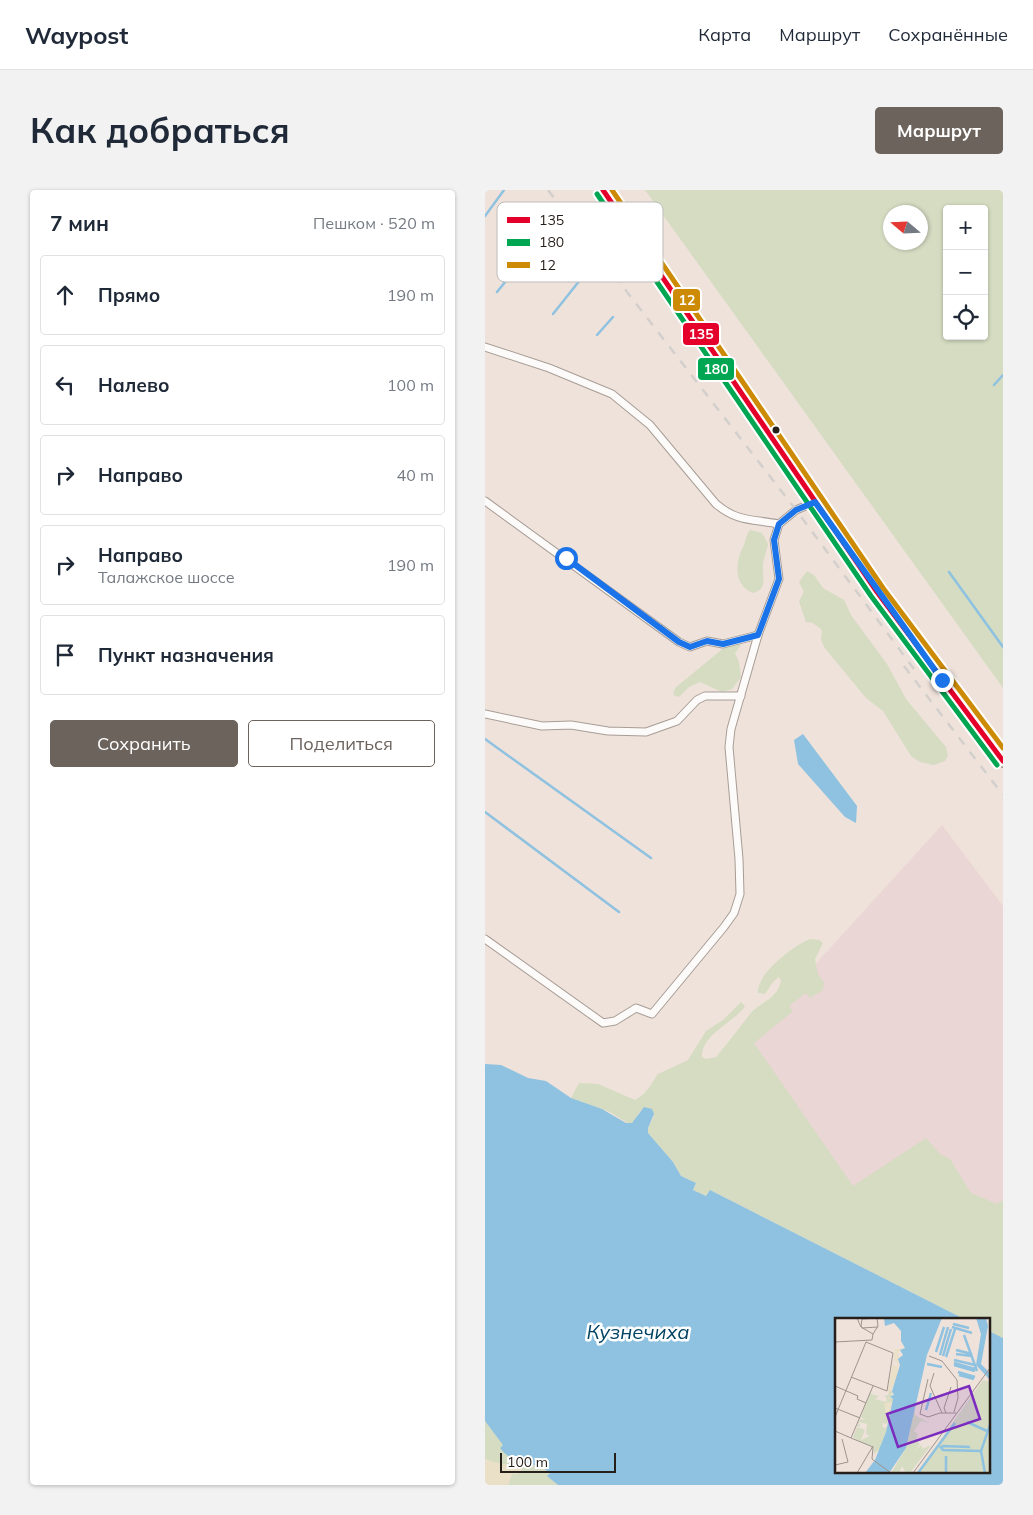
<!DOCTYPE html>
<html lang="ru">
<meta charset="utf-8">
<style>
body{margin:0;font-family:Mulish,sans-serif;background:#f2f2f3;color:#1f2937}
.controls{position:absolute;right:15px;top:15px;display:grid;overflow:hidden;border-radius:5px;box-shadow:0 1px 4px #0004}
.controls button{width:45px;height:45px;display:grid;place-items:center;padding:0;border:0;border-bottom:1px solid #e0e1e3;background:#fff;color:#1f2937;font:25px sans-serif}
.compass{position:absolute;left:398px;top:15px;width:45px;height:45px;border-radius:50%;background:#fff;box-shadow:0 1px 4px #0004;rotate:289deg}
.scale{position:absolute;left:15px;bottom:12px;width:116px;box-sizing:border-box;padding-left:5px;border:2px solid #261e19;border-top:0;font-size:14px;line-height:18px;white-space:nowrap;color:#261e19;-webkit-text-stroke:4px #fff;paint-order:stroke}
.stop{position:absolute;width:15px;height:15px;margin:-11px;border:4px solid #1a73e8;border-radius:50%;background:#fff}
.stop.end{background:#1a73e8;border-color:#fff;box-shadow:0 1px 5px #0008}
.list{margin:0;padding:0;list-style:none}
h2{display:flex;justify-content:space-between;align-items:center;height:65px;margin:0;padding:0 20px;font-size:21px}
h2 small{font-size:16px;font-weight:400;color:#747a83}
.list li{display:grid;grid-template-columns:32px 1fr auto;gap:15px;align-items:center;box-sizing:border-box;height:80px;margin:0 10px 10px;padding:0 10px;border:1px solid #e0e1e3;border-radius:5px}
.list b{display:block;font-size:19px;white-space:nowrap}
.list p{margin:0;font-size:16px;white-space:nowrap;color:#747a83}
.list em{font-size:16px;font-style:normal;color:#747a83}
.actions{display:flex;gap:10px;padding:15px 20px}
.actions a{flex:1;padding:11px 0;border:1px solid #6c635d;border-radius:5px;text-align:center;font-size:18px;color:#6c635d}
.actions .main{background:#6c635d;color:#fff}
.icon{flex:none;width:28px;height:28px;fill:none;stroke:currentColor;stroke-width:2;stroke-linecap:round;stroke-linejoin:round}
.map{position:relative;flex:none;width:518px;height:1295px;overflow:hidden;border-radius:5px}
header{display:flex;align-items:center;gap:30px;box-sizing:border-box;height:70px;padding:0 25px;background:#fff;border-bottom:1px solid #e0e1e3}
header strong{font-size:24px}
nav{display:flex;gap:28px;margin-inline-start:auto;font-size:18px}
.intro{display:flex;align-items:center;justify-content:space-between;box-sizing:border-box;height:120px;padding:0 30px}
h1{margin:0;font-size:35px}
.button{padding:12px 22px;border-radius:5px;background:#6c635d;color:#fff;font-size:18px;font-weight:700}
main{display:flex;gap:30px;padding:0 30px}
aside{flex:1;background:#fff;border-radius:5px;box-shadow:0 1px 4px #0004}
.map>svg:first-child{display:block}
</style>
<header>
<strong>Waypost</strong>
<nav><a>Карта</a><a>Маршрут</a><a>Сохранённые</a></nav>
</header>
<div class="intro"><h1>Как добраться</h1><a class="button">Маршрут</a></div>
<main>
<aside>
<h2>7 мин<small>Пешком · 520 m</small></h2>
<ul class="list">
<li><svg class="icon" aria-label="ahead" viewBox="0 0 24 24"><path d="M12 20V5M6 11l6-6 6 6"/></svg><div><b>Прямо</b></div><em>190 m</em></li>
<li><svg class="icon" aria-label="left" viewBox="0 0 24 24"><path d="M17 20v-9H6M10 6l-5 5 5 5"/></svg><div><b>Налево</b></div><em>100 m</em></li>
<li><svg class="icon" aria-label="right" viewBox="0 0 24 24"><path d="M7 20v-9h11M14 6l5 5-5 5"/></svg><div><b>Направо</b></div><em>40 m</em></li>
<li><svg class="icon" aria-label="right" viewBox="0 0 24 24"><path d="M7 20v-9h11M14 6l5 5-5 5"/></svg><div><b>Направо</b><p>Талажское шоссе</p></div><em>190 m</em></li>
<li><svg class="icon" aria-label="arrive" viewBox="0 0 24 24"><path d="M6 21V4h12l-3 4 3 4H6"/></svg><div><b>Пункт назначения</b></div></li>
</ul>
<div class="actions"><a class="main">Сохранить</a><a>Поделиться</a></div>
</aside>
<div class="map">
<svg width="518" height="1295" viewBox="0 0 518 1295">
<rect width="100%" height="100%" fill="#efe2da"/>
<path fill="#ead6d4" d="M457 635 518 716V1121L185 934Z"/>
<g fill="#d5dcc2" fill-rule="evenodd">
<path d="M160 0H518V498ZM462 19H499V146H462ZM436 22V52H406V22Z"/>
<path d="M265 340 277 343 283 354C282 362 277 371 278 379 278 390 282 399 268 403 249 396 250 374 257 359 261 353 260 346 265 340Z"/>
<path d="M322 381 329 385 338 398 359 410 366 425 402 474 421 509 461 557 463 565 460 571 449 575 435 572 426 566 398 521 381 508 339 457 336 449 337 440 328 433 321 432 314 411 319 402 314 392Z"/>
<path d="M253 453 256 455 250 463 254 472 256 487 247 499 237 502 215 492 204 497 194 507 188 505 190 498 240 457Z"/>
<path d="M325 749 334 750 338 753 330 769 333 785 339 792 338 800 325 808 321 803 304 816 308 821 269 853 368 996 441 948 455 964 465 969 486 1003 512 1014 518 1010V1148L504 1141V1129H479L225 1000 221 1006 208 1000 211 993 196 986 188 972 163 943V938L169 926 155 921 149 932 144 934 125 922 86 908 94 893 113 894 150 910C163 903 165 895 173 884L203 870 221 841 238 830 256 812 260 816 258 819C246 833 216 846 217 867L221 869 231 867C243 853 254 838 265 824 276 811 292 810 296 791L294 787 288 792 280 804 273 803C271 784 309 755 325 749Z"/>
<path d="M0 1231 31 1271C43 1274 55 1275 65 1283L62 1286 73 1295H23L27 1284H32L30 1275H17L0 1269Z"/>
</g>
<path fill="#eadfc7" d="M0 1269C10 1275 31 1273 37 1280L35 1283 27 1284 23 1295H0Z"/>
<g fill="#8ec2e0">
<path d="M318 544 372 616 371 633 360 627 313 574 309 550Z"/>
<path d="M0 874 16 875 43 888 61 891 86 908 117 919 141 933H147L159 917 167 919 169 924 163 938V943L188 972 196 986 211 993 208 1000 221 1006 225 1000 479 1129H352V1281H504V1141L518 1148V1295H73L62 1286 65 1283C50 1270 28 1276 15 1258L18 1255 0 1231Z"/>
</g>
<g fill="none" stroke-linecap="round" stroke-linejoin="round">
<g stroke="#8ec2e0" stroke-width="2.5">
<path d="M0 26 19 0"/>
<path d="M12 102 61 42"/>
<path d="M68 124 99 85"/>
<path d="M112 145 128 127"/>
<path d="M509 195 518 185"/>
<path d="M464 382 518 457"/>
<path d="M0 549 166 668"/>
<path d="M0 622 134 722"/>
</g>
<g stroke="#a79d97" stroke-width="9">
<g id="street">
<path d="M0 157 64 178 127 204 165 235 231 314C252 332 268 329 294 334"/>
<path d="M0 311 194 452 205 457 222 451 238 454 273 445"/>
<path d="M0 524 57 536 86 535 123 541 161 542 192 531 212 510 220 506H256"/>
<path d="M0 749 118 833 130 831 151 818 167 824 239 737 249 723 255 704 254 669 244 557 246 539 273 445 294 389 289 350 294 334 311 320 330 312"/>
</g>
</g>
<g stroke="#aa9a8e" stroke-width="14">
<path id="primary" d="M118 0 392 402 518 571"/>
</g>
<use href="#street" stroke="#fdfbf9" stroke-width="7"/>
<use href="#primary" stroke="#e8e1db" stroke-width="11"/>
<g stroke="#d3cfcc" stroke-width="2.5" stroke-dasharray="9 9" stroke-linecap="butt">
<path d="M63 0 311 320 429 479"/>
<path d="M419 476 518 605"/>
</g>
<g stroke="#fff" stroke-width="9">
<path id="bus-1" d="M118 0 392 402 518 571"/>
</g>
<g stroke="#fff" stroke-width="9">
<path id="bus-2" d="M112 4 386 406 512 575"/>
</g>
<g stroke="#fff" stroke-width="9">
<path id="bus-3" d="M127 0 398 398 518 558"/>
</g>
<use href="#bus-1" stroke="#e4002b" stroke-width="5"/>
<use href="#bus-2" stroke="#00a651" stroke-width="5"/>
<use href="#bus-3" stroke="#cd8b05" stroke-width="5"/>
</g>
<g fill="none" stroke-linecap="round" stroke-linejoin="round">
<path stroke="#1a73e8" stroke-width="6" d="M81 368 194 452 205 457 222 451 238 454 273 445 294 389 289 350 294 334 311 320 330 312 457 490"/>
</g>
<circle fill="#261e19" stroke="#fff" stroke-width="2" cx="291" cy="240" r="4.5"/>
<g text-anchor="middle" stroke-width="5" stroke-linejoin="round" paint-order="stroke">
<g font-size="20" font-style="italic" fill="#004362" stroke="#fff">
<text x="153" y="1149">Кузнечиха</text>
</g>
</g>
<g transform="translate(350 1128)">
<rect width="155" height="155" fill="#efe2da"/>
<path d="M148 62 155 64V155H82ZM36 72V76L44 78 40 81 51 84 52 80 49 78 53 77 49 73 53 77 55 72 59 74 55 78 57 81 59 78 57 86 52 85 56 94 52 106 47 105 48 110 52 109 51 114 45 131 39 136 38 128 29 126 18 119 22 109 30 112 26 122 35 118 31 116 32 106 24 104 25 109 22 108 25 101 30 102 26 99ZM79 93 80 97 94 105 86 103 79 113 83 116 81 122 85 126 80 133 86 127 88 131 96 127 75 155H71L67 148 64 155H56L71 130Z" fill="#d5dcc2"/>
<path d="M69 26 70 30 62 35 64 37 62 60 54 75V79L53 85 57 83V88L51 98 49 85H52L54 77 53 73 58 45 61 49 63 47 59 41 60 31H69Z" fill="#eadfc7"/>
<path d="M49 0H107L92 37 71 130 54 155H30L40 142 51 114 58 81 55 78 59 77 57 73 65 47 63 41 68 37 65 32 70 30 66 23V13L59 5 50 8ZM141 0H151L153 8 146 46 155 55V62L141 47 146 16Z" fill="#8ec2e0"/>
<path fill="none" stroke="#8ec2e0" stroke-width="2.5" d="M118 6 134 10M117 9 137 15M129 17 142 53M121 32 137 36M101 34 109 9M121 36 137 38M105 37 113 9M108 38 116 11M111 39 120 11M119 42 140 47M119 45 140 51M92 46 107 49M119 47 140 53M123 54 140 59M124 57 139 61M91 92 96 75M132 104 152 113M105 128 108 132 146 133M107 128 135 129M83 155 120 105M111 155V138M150 155 146 133 155 107"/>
<path fill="none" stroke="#9f948d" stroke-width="1" d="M26 9 27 1 45 0M27 10 43 9M38 16 43 8 42 0M0 24 37 22 38 16 26 9 22 0M94 38 107 43 122 62 123 80 119 94M99 55 95 68 107 95M16 59 52 73 58 35 31 24M93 61 85 96 93 99 105 95H121M0 68 23 78 22 81 31 85M38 68 16 120 38 129 37 141 56 155M0 90 25 100M111 95 109 90 116 69M0 99 31 24M0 113 16 120M0 147 13 144 7 121M22 155 38 128M78 155 155 50"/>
<path fill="#7b2cbf" fill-opacity="0.15" stroke="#7b2cbf" stroke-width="2.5" d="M134 68 145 101 63 129 52 96Z"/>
<rect width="155" height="155" fill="none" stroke="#261e19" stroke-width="2.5"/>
</g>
<rect x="12" y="12" width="166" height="80" rx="8" fill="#fff" stroke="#bebcba" stroke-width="1"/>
<rect x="22" y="27" width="23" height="6" fill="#e4002b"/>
<rect x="22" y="49" width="23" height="7" fill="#00a651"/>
<rect x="22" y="72" width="23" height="6" fill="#cd8b05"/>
<g font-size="14" fill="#261e19">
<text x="54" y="35">135</text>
<text x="54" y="57">180</text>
<text x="54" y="80">12</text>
</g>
<g stroke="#fff" stroke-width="2">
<rect x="187" y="98" width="29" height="24" rx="5" fill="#cd8b05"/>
<rect x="197" y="132" width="38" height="24" rx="5" fill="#e4002b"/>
<rect x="212" y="167" width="38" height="24" rx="5" fill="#00a651"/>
</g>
<g font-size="14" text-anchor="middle" font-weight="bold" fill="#fff">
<text x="202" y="115">12</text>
<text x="216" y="149">135</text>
<text x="231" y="184">180</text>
</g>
</svg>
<div class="controls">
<button>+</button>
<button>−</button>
<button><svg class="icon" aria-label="locate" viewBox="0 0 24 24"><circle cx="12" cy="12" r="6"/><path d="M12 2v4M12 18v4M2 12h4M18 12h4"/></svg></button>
</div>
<svg class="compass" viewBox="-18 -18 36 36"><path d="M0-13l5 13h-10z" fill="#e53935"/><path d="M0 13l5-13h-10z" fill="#747a83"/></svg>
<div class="scale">100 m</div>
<div class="stop" style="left:81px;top:368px"></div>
<div class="stop end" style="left:457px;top:490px"></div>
</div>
</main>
